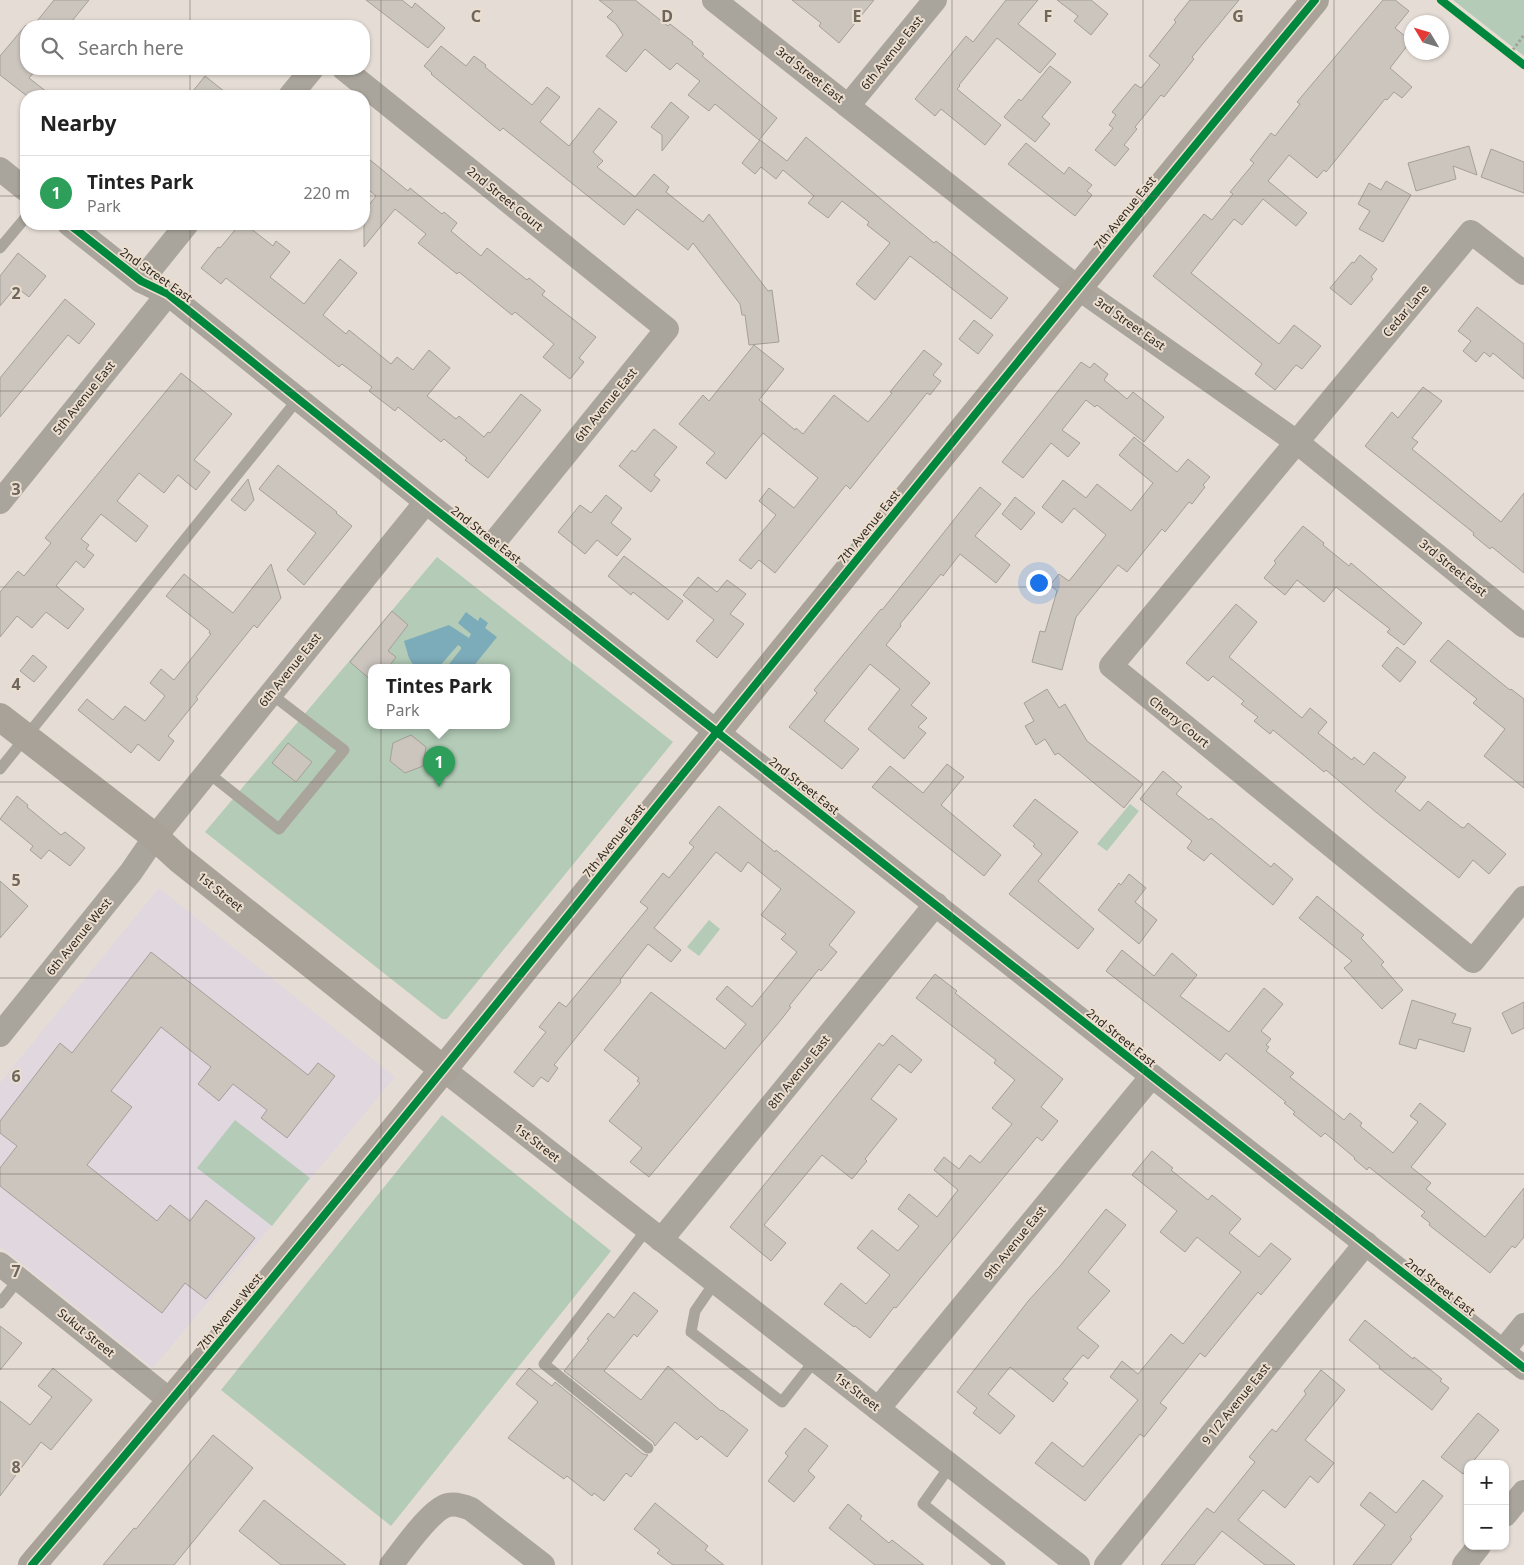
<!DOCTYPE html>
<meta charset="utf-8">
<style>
body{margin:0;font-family:"Noto Sans",sans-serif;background:#f6f6f6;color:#222}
.controls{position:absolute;right:15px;bottom:15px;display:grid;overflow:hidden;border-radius:10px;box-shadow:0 1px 4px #0004}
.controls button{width:45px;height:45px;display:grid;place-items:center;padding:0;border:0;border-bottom:1px solid #e0e0e0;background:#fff;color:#222;font:25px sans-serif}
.compass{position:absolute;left:1404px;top:15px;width:45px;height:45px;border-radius:50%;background:#fff;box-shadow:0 1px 4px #0004;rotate:308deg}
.you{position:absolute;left:1038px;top:582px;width:18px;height:18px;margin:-12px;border:4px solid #fff;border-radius:50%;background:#1a73e8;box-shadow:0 0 0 8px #1a73e833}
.badge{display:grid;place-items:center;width:32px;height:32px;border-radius:50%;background:#1a73e8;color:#fff;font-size:16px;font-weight:700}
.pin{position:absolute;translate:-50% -41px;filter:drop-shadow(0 1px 2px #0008)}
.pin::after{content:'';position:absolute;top:26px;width:18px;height:15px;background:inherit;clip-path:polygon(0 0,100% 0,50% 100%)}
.popup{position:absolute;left:368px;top:664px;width:142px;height:65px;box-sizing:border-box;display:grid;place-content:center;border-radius:10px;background:#fff;filter:drop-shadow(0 1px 4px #0005);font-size:16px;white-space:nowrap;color:#767676}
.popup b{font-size:19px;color:#222}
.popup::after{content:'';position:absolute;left:50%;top:100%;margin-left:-10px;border:10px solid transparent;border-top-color:#fff}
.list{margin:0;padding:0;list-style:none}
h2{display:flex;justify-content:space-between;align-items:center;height:65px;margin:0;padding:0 20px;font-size:21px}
h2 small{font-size:16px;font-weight:400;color:#767676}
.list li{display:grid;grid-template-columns:32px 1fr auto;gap:15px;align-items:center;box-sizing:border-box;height:75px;padding:0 20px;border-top:1px solid #e0e0e0}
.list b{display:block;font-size:19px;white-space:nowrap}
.list p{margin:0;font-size:16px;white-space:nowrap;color:#767676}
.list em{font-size:16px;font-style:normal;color:#767676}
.icon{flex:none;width:28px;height:28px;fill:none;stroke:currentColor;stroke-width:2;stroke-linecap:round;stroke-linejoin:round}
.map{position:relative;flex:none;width:1524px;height:1565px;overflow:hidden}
.search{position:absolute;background:#fff;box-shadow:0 1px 4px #0004;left:20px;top:20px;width:350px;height:55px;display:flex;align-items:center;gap:12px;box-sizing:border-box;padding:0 18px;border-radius:20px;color:#767676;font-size:19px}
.panel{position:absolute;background:#fff;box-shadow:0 1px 4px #0004;left:20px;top:90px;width:350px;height:140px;border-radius:20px}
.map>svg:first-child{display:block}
</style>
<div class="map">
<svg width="1524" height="1565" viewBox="0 0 1524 1565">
<rect width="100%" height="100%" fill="#e5ddd5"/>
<path fill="#e0d7df" d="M159 888 395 1077 153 1368 0 1246V1083Z"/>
<g fill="#b3cbb7" fill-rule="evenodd">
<path d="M1453 0H1524V56Z"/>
<path d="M437 557 673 742 447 1019H442L205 832ZM372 668H506V726H372Z"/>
<path d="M1130 804 1139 811 1107 851 1097 844Z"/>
<path d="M709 920 720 929 699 956 687 947Z"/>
<path d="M442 1115 611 1251 391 1526 221 1390Z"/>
<path d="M235 1120 310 1178 272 1226 197 1168Z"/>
</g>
<path fill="#7cacba" d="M466 612 478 621 480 617 488 623 485 628 497 637 472 668H446L461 649V647L458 645 438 668H415L409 658 404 641 449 625 469 638 471 634 458 623Z"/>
<g fill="#cbc5be" stroke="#a59f99">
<path d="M54 0H89L68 26H33Z"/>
<path d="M366 0H402L412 8 415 3 445 28 428 48Z"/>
<path d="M599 0H635L668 26 670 24 693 42 692 44 704 54 702 56 777 118 759 140 715 104 709 111 688 95 700 81 677 63 670 70 645 49 626 72 606 56 623 35 616 24 607 17 613 11Z"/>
<path d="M792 0H874L839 43 819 26 821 23Z"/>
<path d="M1006 0H1038L1018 24 1056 54 1040 73 997 38 959 85 960 86 957 89 1001 125 985 145 941 109 935 116 915 99 966 36 973 42Z"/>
<path d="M1057 0H1091L1108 14 1091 35 1074 21 1078 16Z"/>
<path d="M1190 0H1239L1192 57 1194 59 1164 97 1161 95 1135 127 1137 129 1124 145 1129 149 1115 166 1095 150 1113 128 1109 125 1116 115 1112 112 1135 84 1141 88 1160 65 1149 56 1176 22 1174 20Z"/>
<path d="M1383 0H1395L1409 11 1395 28 1411 41 1390 68 1412 87 1402 98 1394 92 1387 100 1385 99 1326 172 1324 170 1317 178 1289 155 1268 181 1307 213 1296 226 1263 199 1242 225 1234 219 1191 273 1279 344 1294 325 1321 346 1302 369 1296 365 1275 390 1255 374 1262 364 1153 276 1204 214 1212 220 1233 194 1230 192 1254 163 1250 160 1271 133 1275 136 1300 104 1297 102Z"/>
<path d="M26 25V69H37L29 78 52 96H27L0 75V56Z"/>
<path d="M441 46 466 66 474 56 486 65 485 67 532 105 547 87 560 97 540 122 569 146 599 108 617 122 593 152 603 161 597 167 635 197 654 174 669 187 666 192 703 222 709 214 768 291 772 290 779 342 749 345 745 315H742L740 304 693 243 688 250 637 209 624 225 503 128 500 131 431 74 432 73 424 66Z"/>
<path d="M1050 66 1071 82 1042 117 1050 124 1035 142 1004 117 1019 99 1021 101Z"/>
<path d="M205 76 230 96H189Z"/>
<path d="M671 102 689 117 662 151V135L651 127Z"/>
<path d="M806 137 934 243 936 241 1008 298 991 319 910 256 875 300 856 284 890 243 867 225 869 222 842 201 828 218 808 203 814 196 783 170 776 179 761 167 755 174 742 163 760 140 787 161Z"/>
<path d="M1026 143 1064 174 1069 167 1092 185 1087 191 1092 195 1075 216 1008 164Z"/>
<path d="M1469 146 1477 175 1453 166 1456 179 1416 191 1408 163Z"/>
<path d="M1491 149 1524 162V193L1481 177Z"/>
<path d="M364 155 408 191 410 188 442 214 444 212 457 223 451 231 481 256 487 248 527 280 529 278 545 291 542 295 596 337 579 358 584 362 570 379 543 357 554 344 515 312 512 315 459 272 457 274 418 243 426 234 395 209 364 247V211L376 196 364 186Z"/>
<path d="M1386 181 1411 195 1383 242 1359 229 1370 211 1358 204 1369 183 1381 190Z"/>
<path d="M240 224H245L273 246 276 241 290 252 270 277 304 304 340 259 357 273 323 315 346 334 349 330 391 364 397 357 413 370 429 350 450 368 427 396 456 419 459 416 484 437 488 432 490 433 521 394 541 410 488 478 465 460 467 458 444 439 441 442 398 407 395 411 369 391 372 387 342 364 339 367 226 278 221 284 201 268 218 247 220 248Z"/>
<path d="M18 253 46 276 29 297 16 287 0 306V276Z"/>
<path d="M1360 255 1377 269 1371 277 1373 279 1351 305 1330 288 1352 262 1354 263Z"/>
<path d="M65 299 95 324 79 344 68 335 0 417V378Z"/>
<path d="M1477 307 1524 344V379L1493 353 1490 357 1484 352 1476 362 1463 351 1471 341 1458 331Z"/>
<path d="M974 320 993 335 978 354 959 339Z"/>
<path d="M754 345 784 369 759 400 795 430 796 428 803 434 834 395 868 422 892 393 890 392 924 350 942 364 933 375 941 381 930 395 927 393 850 489 846 485 775 573 759 560 751 569 739 560 776 515 759 501 769 488 794 508 818 478 763 433 726 479 706 463 715 453 679 424 703 395 709 401Z"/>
<path d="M1081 362 1090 368 1094 363 1108 374 1104 380 1127 399 1133 392 1164 417 1144 442 1097 405 1095 407 1086 400 1062 430 1080 443 1068 457 1051 443 1023 478 1002 462Z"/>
<path d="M181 373 232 414 194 460 210 472 196 490 178 475 164 493 139 473 117 501 148 526 136 542 101 514 81 539 89 545 86 549 94 555 84 568 76 561 56 586 84 609 68 629 46 612 32 628 17 616 0 637V592L18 571 24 576 51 543 45 538Z"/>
<path d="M1423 387 1442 401 1412 438 1418 442 1412 449 1501 522 1524 493V573L1492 547 1490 549 1473 535 1474 533 1365 446 1392 412 1398 418Z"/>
<path d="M654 429 677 447 654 475 660 480 651 492 619 466 632 450 635 452Z"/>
<path d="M1134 437 1177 472 1188 459 1210 477 1203 485 1205 487 1192 504 1189 502 1165 532 1162 529 1127 572 1118 565 1076 617 1062 670 1032 662 1040 631 1045 632 1057 591 1050 585 1059 574 1069 581 1106 535 1074 508 1062 523 1042 507 1063 480 1086 498 1097 484 1131 511 1153 483 1119 455Z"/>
<path d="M278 465 337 512 336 513 352 526 304 585 287 570 316 533 259 489Z"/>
<path d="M248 479 254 500 245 511 231 500Z"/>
<path d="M980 487 1001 504 975 536 1010 565 996 583 960 554 943 576 941 574 900 624 901 626 886 645 930 683 911 705 927 718 918 727 926 733 904 759 868 729 900 689 870 664 824 721 859 749 842 769 789 727 817 693 814 690 881 609 882 610Z"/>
<path d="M606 495 622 508 611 523 631 539 617 556 597 540 585 554 558 532 580 505 591 513Z"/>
<path d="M1015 497 1035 513 1021 530 1002 514Z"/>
<path d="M1303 526 1324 543 1323 545 1349 566 1351 563 1422 623 1404 645 1387 632 1390 629 1336 587 1324 602 1297 580 1285 595 1264 578 1276 563 1274 561Z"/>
<path d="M624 556 683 601 668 620 633 592 631 595 608 576Z"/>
<path d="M271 564 281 598 257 628 254 625 196 697 198 699 168 736 174 741 159 761 138 744 131 753 78 710 87 699 113 720 125 706 145 721 165 696 150 683 161 669 174 680 211 634 209 633 210 631 166 596 184 574 233 613Z"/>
<path d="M698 577 717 592 727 580 746 594 730 614 744 624 717 658 696 641 714 620 683 595Z"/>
<path d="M1236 604 1257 622 1229 657 1302 718 1310 708 1327 722 1318 733 1352 760 1354 757 1364 765 1374 752 1406 777 1395 791 1420 811 1428 801 1461 827 1464 828 1468 823 1506 854 1489 874 1473 860 1459 878 1377 813 1326 770 1324 772 1273 730 1270 734 1254 721 1258 717 1241 704 1244 701 1213 676 1208 681 1186 663Z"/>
<path d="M392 611 408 625 388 651 396 657 388 668H372V681L350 662Z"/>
<path d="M1448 640 1510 690 1511 689 1524 699V788L1484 756 1505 729 1473 703 1477 699 1430 661Z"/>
<path d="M1397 647 1416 662 1400 682 1382 666Z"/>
<path d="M33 655 47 667 34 682 20 671Z"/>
<path d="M1047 689 1059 708 1065 704 1087 741 1143 784 1124 808 1058 753 1055 755 1045 739 1036 745 1025 726 1034 721 1024 703Z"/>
<path d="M411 735 426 747 423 766 405 773 390 761 393 743Z"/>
<path d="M288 743 312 762 296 782 272 763Z"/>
<path d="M947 764 964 777 941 805 1001 855 984 876 872 787 890 766 923 793Z"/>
<path d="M1163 771 1182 787 1176 794 1209 820 1211 818 1271 867 1274 863 1293 879 1273 905 1211 853 1204 861 1187 848 1192 841 1140 799Z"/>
<path d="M17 796 28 805 27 807 61 835 65 832 85 848 70 866 49 850 41 859 30 850 33 846 0 819Z"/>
<path d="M1035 799 1078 832 1038 881 1094 929 1078 949 1009 894 1042 854 1033 846 1035 844 1013 826Z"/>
<path d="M719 806 775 852 776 850 855 912 829 945 837 952 821 971 819 969 789 1006 791 1007 780 1021 649 1177 630 1162 642 1148 609 1121 640 1083 637 1081 639 1078 604 1050 651 992 725 1049 746 1024 716 999 727 986 752 1007 797 952 781 939 786 934 761 915 781 889 748 862 741 872 716 852 654 928 681 950 671 962 648 944 620 980 621 982 554 1065 558 1068 548 1082 541 1077 533 1087 514 1072 546 1032 539 1027 559 1002 566 1007 648 908 640 902 663 873 669 878 694 847 689 843Z"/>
<path d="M1129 874 1146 888 1135 902 1157 920 1139 944 1098 910 1119 883 1121 885Z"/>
<path d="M0 881 28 906 0 938Z"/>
<path d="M1317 896 1364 935 1361 938 1384 962 1381 965 1403 990 1382 1009 1344 968 1352 961 1299 918Z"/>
<path d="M1122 950 1154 976 1172 953 1197 975 1180 996 1229 1032 1264 988 1283 1004 1261 1031 1271 1039 1266 1045 1269 1047 1266 1051 1294 1073 1290 1077 1344 1120 1350 1113 1362 1123 1360 1126 1393 1153 1418 1122 1410 1116 1420 1103 1446 1124 1411 1167 1431 1183 1426 1189 1485 1237 1524 1188V1237L1515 1248 1512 1246 1490 1273 1429 1225 1430 1223 1421 1216 1425 1212 1369 1167 1367 1170 1354 1159 1355 1158 1325 1133 1321 1137 1293 1114 1295 1112 1284 1103 1286 1102 1226 1053 1220 1061 1106 971Z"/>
<path d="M151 952 308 1075 318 1063 335 1076 287 1138 261 1118 267 1110 233 1084 219 1101 198 1084 211 1067 161 1027 111 1091 132 1107 87 1165 157 1221 170 1205 190 1221 206 1200 255 1238 206 1299 185 1283 162 1313 0 1186V1168L17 1146 0 1133V1121L60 1043 72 1053Z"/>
<path d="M935 974 957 991 955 993 1063 1079 1041 1107 1058 1121 1042 1141 1037 1137 896 1308 894 1307 870 1338 855 1326 854 1327 824 1304 841 1283 866 1304 890 1275 857 1248 872 1230 898 1251 919 1226 898 1209 909 1194 937 1217 958 1190 934 1170 944 1157 959 1169 970 1155 980 1163 1012 1124 992 1108 1015 1080 994 1063 996 1060 916 998Z"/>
<path d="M1412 1000 1456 1014 1452 1023 1471 1028 1464 1052 1419 1039 1416 1049 1399 1044Z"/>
<path d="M1524 1002V1028L1512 1034 1502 1013Z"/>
<path d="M892 1035 922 1060 911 1073 899 1064 871 1099 897 1119 865 1159 867 1161 852 1179 822 1155 764 1225 786 1243 771 1261 730 1227 879 1043 883 1046Z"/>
<path d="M1152 1151 1173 1168 1171 1170 1208 1200 1212 1195 1241 1219 1229 1233 1259 1257 1271 1243 1291 1259 1261 1295 1258 1292 1205 1357 1200 1353 1160 1403 1167 1408 1144 1437 1140 1434 1085 1501 1035 1463 1052 1442 1083 1467 1138 1400 1110 1377 1122 1361 1138 1374 1171 1334 1183 1344 1241 1272 1197 1237 1185 1252 1160 1232 1177 1211 1132 1175Z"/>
<path d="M1106 1209 1126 1225 1088 1272 1110 1291 1077 1328 1099 1346 1088 1359 1083 1355 1063 1379 1068 1383 1053 1402 1010 1367 988 1394 1015 1416 1000 1434 973 1413 977 1408 957 1392 1029 1300 1060 1266Z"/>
<path d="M634 1292 658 1311 637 1337 634 1334 604 1371 641 1400 668 1366 721 1411 722 1410 748 1430 727 1457 701 1436 697 1440 675 1422 655 1446 653 1442 564 1371 589 1340 587 1339 608 1313 614 1318Z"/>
<path d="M1365 1320 1413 1359 1414 1357 1442 1379 1440 1381 1449 1388 1432 1410 1379 1368 1380 1366 1349 1340Z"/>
<path d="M0 1326 22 1343 0 1370Z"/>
<path d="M53 1368 92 1400 51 1450 41 1442 0 1496V1401L30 1425 52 1397 38 1386Z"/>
<path d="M529 1368 552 1386 555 1382 643 1454 648 1455 631 1477 626 1473 604 1501 594 1493 592 1496 567 1476 564 1479 508 1438 538 1402 516 1384Z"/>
<path d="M1321 1370 1345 1390 1305 1440 1334 1463 1318 1483 1310 1476 1285 1508 1263 1490 1238 1520 1295 1565H1265L1222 1531 1194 1565H1161L1207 1508 1214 1513 1255 1462 1249 1457 1272 1429 1276 1432 1306 1394 1304 1391Z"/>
<path d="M1478 1413 1499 1430 1471 1464H1468V1468L1463 1474 1441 1457Z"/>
<path d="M805 1428 828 1446 808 1471 815 1477 794 1502 768 1481 788 1456 785 1453Z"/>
<path d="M213 1435 253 1468 174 1565H103L134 1528 136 1529Z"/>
<path d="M1423 1480 1443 1496 1410 1537 1412 1539 1391 1565H1353L1385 1525 1360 1505 1370 1492 1396 1513Z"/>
<path d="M264 1500 346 1565H281L239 1531Z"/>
<path d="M655 1503 708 1546 705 1550 724 1565H673L657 1553 660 1550 634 1529Z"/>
<path d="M848 1504 862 1516 860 1519 889 1543 892 1540 924 1565H875L829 1528Z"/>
</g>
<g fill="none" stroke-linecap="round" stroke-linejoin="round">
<path stroke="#a4a09a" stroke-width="3" stroke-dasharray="2.5 2.5" stroke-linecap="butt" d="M1510 54 1524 35"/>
<g stroke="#a9a49c" stroke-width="11">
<path d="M0 248 26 217"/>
<path d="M0 769 298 399"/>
<path d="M207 772 279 829 344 750 271 694"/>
<path d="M647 1229 544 1364 648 1448"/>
<path d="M715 1282 695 1311 691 1332 782 1402 815 1360"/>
<path d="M0 1303 19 1279"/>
<path d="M950 1466 923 1504 1000 1565"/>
</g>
<g stroke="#a9a49c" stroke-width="24">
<path d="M714 0 1078 288 1298 443 1524 626"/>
<path d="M344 69 667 329 488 550"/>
<path d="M290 96 312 69"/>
<path d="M848 106 935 0"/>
<path d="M0 169 26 190"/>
<path d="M69 224 141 281 168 294 426 502 1152 1076 1524 1368"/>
<path d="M1524 273 1471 232 1111 666 1473 961 1524 898"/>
<path d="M141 281 187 224"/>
<path d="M0 502 168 294"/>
<path d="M0 1035 131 872 155 837 426 502"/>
<path d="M444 1070 1078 1565"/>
<path d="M661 1240 936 904"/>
<path d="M0 1264 171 1401"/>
<path d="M1503 1351 1524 1325"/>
<path d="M878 1409 1152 1076"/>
<path d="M1505 1515 1524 1492"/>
<path d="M391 1565C403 1550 431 1509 448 1505 456 1503 464 1506 471 1509L543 1565"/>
<path d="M1106 1565 1366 1243"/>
<path d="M1464 1565 1479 1546"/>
</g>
<g stroke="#a9a299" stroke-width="28">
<path d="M0 717 155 837 179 859 444 1070"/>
<path d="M32 1565C248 1312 456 1054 665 796 881 530 1096 264 1315 0"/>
</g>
<g stroke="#ecdece" stroke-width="11">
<g id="cycleway">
<path d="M1441 0 1524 65"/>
<path d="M69 224 141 281 168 294 426 502 1152 1076 1524 1368"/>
<path d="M32 1565C248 1312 456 1054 665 796 881 530 1096 264 1315 0"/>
</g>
</g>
<use href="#cycleway" stroke="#00873e" stroke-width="8"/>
</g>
<path fill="none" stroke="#6d6760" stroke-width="1" stroke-opacity="0.55" d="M190 0V26M381 0V1565M572 0V1565M762 0V1565M952 0V1565M1143 0V1565M1334 0V1565M190 69V96M0 196H26M364 196H1524M190 224V1565M0 391H1524M0 587H1524M0 782H1524M0 978H1524M0 1174H1524M0 1369H1524"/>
<g text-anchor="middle" stroke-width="4" stroke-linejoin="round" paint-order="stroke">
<g font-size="12" fill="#2c2721" stroke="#ecdece">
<text transform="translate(892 53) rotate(-51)" y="4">6th Avenue East</text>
<text transform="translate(810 75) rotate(38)" y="4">3rd Street East</text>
<text transform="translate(505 199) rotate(39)" y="4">2nd Street Court</text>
<text transform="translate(1125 213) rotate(-51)" y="4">7th Avenue East</text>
<text transform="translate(156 275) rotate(35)" y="4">2nd Street East</text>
<text transform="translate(1406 311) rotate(-50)" y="4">Cedar Lane</text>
<text transform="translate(1130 324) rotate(35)" y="4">3rd Street East</text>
<text transform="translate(84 398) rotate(-51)" y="4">5th Avenue East</text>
<text transform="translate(606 405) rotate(-51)" y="4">6th Avenue East</text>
<text transform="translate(869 527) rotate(-51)" y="4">7th Avenue East</text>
<text transform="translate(486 535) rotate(38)" y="4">2nd Street East</text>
<text transform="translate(1453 568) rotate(39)" y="4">3rd Street East</text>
<text transform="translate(290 670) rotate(-51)" y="4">6th Avenue East</text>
<text transform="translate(1179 722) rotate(39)" y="4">Cherry Court</text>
<text transform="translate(804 786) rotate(38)" y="4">2nd Street East</text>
<text transform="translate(614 841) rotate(-51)" y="4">7th Avenue East</text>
<text transform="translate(220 892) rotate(39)" y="4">1st Street</text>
<text transform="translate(79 937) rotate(-51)" y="4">6th Avenue West</text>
<text transform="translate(1121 1038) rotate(39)" y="4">2nd Street East</text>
<text transform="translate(799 1072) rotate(-51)" y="4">8th Avenue East</text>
<text transform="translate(537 1143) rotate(38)" y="4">1st Street</text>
<text transform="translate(1015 1243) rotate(-51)" y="4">9th Avenue East</text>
<text transform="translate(1440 1287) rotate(38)" y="4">2nd Street East</text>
<text transform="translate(230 1312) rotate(-51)" y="4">7th Avenue West</text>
<text transform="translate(86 1333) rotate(39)" y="4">Sukut Street</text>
<text transform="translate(857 1392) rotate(38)" y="4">1st Street</text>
<text transform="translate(1236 1404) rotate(-51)" y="4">9 1/2 Avenue East</text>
</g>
</g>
<g font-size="16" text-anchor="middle" font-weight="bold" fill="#6d6760" stroke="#ecdece" stroke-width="4" stroke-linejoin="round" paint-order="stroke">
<text x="476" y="22">C</text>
<text x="667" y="22">D</text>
<text x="857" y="22">E</text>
<text x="1048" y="22">F</text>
<text x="1238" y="22">G</text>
<text x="16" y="299">2</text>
<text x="16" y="495">3</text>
<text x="16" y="690">4</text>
<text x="16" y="886">5</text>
<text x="16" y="1082">6</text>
<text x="16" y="1277">7</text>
<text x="16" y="1473">8</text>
</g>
</svg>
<div class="controls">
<button>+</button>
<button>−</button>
</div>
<svg class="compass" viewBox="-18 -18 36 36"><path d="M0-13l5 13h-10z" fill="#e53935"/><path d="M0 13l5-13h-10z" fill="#767676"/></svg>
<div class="you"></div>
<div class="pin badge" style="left:439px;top:787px;background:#2e9e5b">1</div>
<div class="popup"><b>Tintes Park</b>Park</div>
<div class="search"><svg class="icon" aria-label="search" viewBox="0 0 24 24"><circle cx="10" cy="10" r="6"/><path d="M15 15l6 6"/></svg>Search here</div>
<section class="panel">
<h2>Nearby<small></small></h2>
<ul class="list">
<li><span class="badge" style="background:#2e9e5b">1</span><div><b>Tintes Park</b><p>Park</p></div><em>220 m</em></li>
</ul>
</section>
</div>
